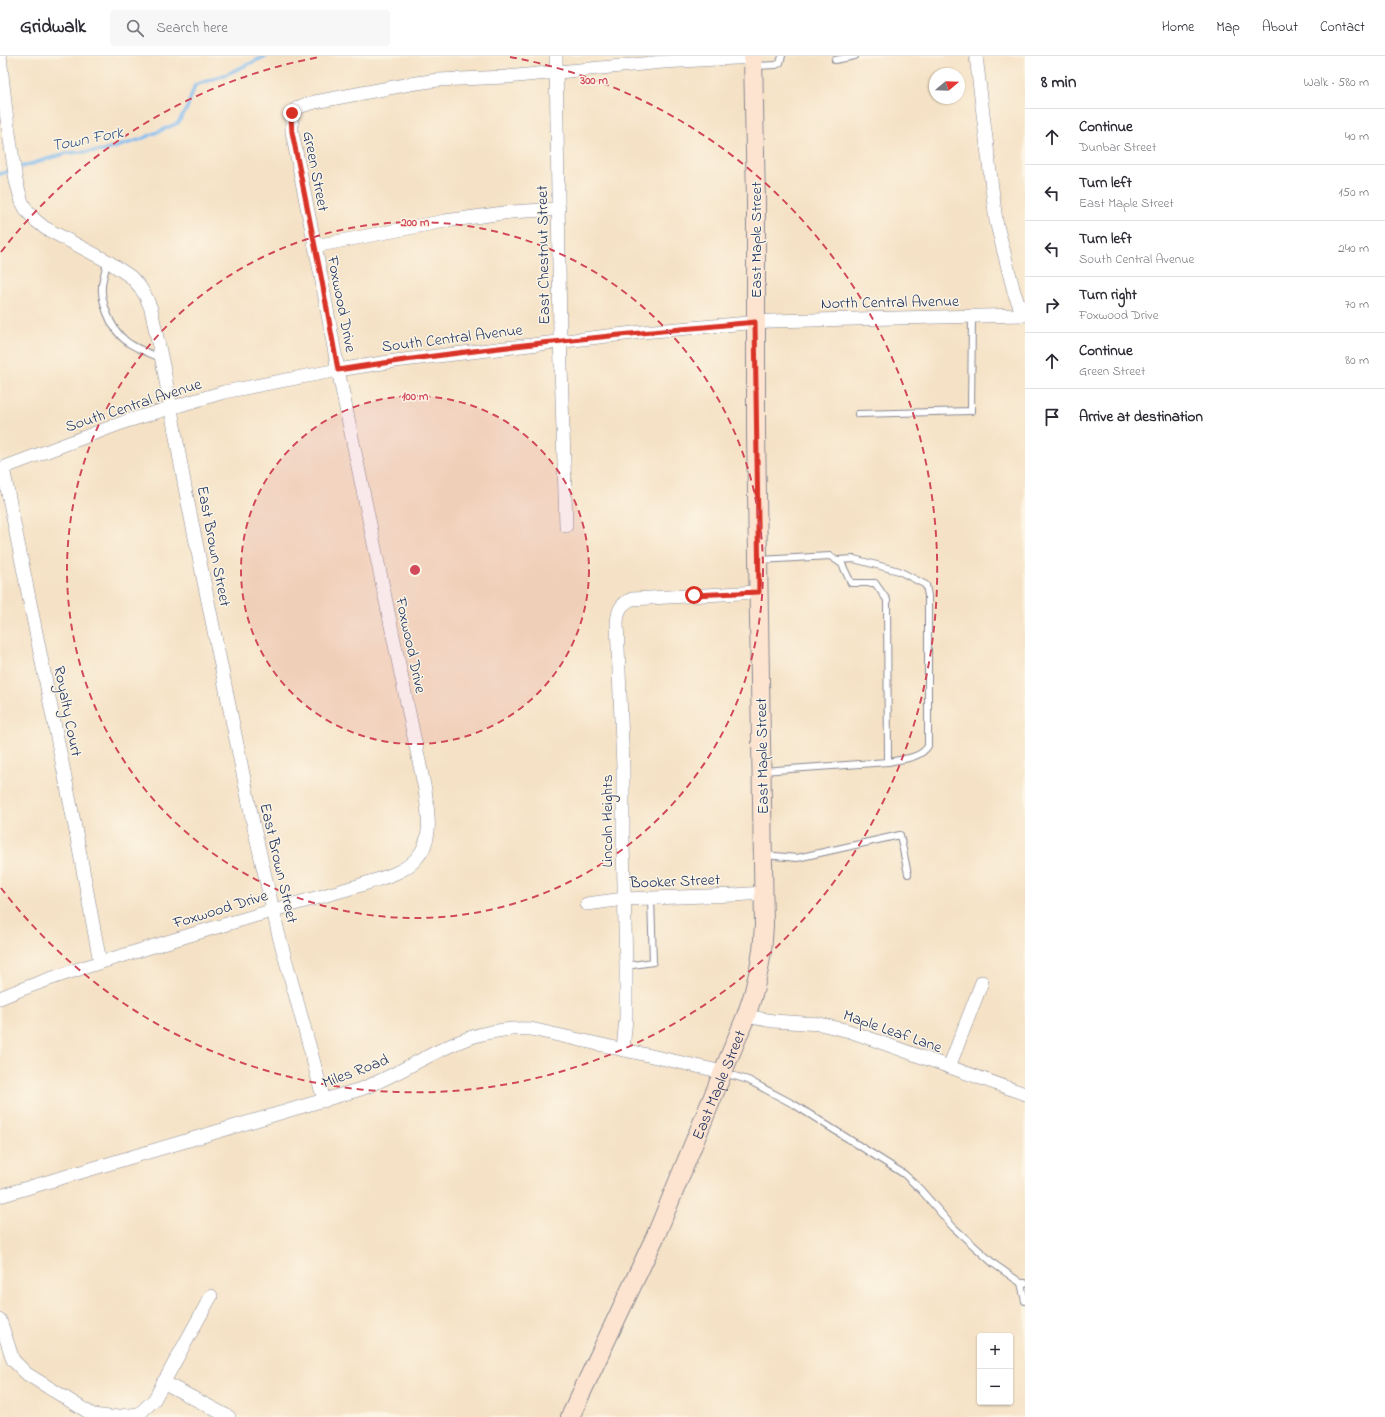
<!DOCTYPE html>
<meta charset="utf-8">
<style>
body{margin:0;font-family:"Indie Flower",sans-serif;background:#f7f7f7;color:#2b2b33}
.controls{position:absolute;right:12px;bottom:12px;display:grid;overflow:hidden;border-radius:4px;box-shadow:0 1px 3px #0004}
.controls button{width:36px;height:36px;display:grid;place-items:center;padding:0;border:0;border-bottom:1px solid #e1e1e2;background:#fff;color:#2b2b33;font:20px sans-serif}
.compass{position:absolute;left:929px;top:12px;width:36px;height:36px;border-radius:50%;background:#fff;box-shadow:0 1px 3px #0004;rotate:71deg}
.stop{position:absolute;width:12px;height:12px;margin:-9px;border:3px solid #d93025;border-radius:50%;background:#fff}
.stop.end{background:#d93025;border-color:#fff;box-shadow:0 1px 4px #0008}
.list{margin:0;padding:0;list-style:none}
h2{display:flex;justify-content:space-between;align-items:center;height:52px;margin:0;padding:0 16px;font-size:17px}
h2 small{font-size:13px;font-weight:400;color:#7c7c81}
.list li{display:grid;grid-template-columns:26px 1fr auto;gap:12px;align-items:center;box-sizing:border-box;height:56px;padding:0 16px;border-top:1px solid #e1e1e2}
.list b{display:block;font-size:15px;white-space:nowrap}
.list p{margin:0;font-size:13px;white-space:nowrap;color:#7c7c81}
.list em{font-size:13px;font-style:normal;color:#7c7c81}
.icon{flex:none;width:22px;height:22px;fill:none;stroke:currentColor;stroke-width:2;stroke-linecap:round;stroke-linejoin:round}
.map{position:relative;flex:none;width:1025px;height:1361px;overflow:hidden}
header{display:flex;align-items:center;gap:24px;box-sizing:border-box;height:56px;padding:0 20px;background:#fff;border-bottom:1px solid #e1e1e2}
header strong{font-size:19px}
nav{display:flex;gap:22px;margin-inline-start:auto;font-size:14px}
.search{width:280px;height:36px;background:#f7f7f7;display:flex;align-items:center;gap:10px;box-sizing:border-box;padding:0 14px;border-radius:4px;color:#7c7c81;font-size:15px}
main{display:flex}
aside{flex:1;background:#fff}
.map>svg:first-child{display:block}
</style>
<header>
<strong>Gridwalk</strong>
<div class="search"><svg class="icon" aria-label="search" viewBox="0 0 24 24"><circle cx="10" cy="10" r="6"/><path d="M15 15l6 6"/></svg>Search here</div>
<nav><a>Home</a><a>Map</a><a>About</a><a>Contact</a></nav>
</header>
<main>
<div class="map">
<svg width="1025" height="1361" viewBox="0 0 1025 1361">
<rect width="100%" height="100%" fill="#fcf5e5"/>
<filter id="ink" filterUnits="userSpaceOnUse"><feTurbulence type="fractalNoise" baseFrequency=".025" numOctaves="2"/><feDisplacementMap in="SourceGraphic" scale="8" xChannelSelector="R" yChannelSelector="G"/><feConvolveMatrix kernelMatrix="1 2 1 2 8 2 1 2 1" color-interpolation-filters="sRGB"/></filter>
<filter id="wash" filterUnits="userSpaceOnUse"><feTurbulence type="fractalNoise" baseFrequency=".012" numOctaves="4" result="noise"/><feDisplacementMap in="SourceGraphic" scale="16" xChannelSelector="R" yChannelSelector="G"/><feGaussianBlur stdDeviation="0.9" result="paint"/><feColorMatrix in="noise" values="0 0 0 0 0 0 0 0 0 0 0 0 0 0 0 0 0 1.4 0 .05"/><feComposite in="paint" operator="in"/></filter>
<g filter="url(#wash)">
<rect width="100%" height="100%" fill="#f5e2c6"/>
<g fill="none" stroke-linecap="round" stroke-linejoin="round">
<g stroke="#7ebaf0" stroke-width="3.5">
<path d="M18 112 67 97 103 95 139 84 178 67 187 52 195 29 225 19 266 0"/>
<path d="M0 118 12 114"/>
</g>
</g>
</g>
<g filter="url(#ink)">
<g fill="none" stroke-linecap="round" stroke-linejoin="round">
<g stroke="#888892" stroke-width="8">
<g id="lane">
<path d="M835 4 855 0"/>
<path d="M755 10 776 9 780 7 782 0"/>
<path d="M107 205C106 213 103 221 102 229 101 238 104 249 107 257 118 286 133 291 161 302"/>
<path d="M858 358 971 355 972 260"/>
<path d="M760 504 830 500 842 508 851 527H875L887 544 888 706 762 715"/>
<path d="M837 504 854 503 899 515 926 529 928 540V690C920 703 901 703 888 706"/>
<path d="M764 799 797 802 900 779 908 818"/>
<path d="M626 910 653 906 651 843"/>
<path d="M724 1017 748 1024 795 1049 904 1118 920 1133 953 1171 994 1208 1021 1227H1025"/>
<path d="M1021 1227 1025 1245"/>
</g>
</g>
<g stroke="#888892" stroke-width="14">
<g id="street">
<path d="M0 0 6 56 16 125 22 146 27 155 35 164 45 172 109 206 131 221 140 231 146 241 151 253 164 314 186 437 254 772 279 880 311 996 324 1045"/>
<path d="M556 0 560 278 566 470"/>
<path d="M976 0 996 165 1014 236 1023 259"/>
<path d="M315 190 445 165 511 156 559 153"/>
<path d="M3 412 75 771 100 906"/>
<path d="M0 413 127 365 224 336 338 314 395 305 642 276 771 265 1025 259"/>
<path d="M587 848 624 843 734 839 763 837"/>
<path d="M0 942C45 923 91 909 138 895 182 881 227 868 271 855 303 845 336 837 367 827 385 821 403 817 416 803 434 784 428 757 425 734L338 314 321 220 292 76C291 52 293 52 315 46L410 28 438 24 506 21 663 6 753 1"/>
<path d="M746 960 773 965 820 968 849 975 1025 1038"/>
<path d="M623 994 626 962V910L623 788V711L617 567C618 555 620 548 632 543L759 536"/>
<path d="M949 1011 982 926"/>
<path d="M0 1140 361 1033C421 1010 462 969 531 973L723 1016"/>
<path d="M0 1264 13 1304 27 1318 93 1359 109 1361"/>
<path d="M163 1326 229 1361"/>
<path d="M112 1361 139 1358 154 1344 211 1240"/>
</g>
</g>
<g stroke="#888892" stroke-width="20">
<g id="secondary">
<path id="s1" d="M570 1361 656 1179 746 960C757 930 763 901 764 869L756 377V145L753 0"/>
</g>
</g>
<use href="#lane" stroke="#fff" stroke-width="6"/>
<use href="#street" stroke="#fff" stroke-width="13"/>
<use href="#secondary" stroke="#fde4d0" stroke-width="18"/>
</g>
</g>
<g fill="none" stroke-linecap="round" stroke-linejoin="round" filter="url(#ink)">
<path stroke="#d93025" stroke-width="5" d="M292 57 291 62 292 76 321 220 338 314C476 292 616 279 755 266L759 536 694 539"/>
</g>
<circle cx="415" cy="514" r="174" fill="#d1495b" fill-opacity=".12"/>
<g fill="none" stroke="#d1495b" stroke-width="2" stroke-dasharray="7 5">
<circle cx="415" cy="514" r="174"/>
<circle cx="415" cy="514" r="348"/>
<path d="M1 196A522 522 0 0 1 320 1M510 1A522 522 0 1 1 1 832"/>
</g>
<g text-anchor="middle" stroke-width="3" stroke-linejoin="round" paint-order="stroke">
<g font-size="16" fill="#1b2f5e" stroke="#fcf5e5">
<text transform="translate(317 115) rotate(79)" y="6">Green Street</text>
<text transform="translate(755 184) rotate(-90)" y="6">East Maple Street</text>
<text transform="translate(542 199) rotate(-91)" y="6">East Chestnut Street</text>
<text transform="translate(890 245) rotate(-1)" y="6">North Central Avenue</text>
<text transform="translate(343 248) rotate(79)" y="6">Foxwood Drive</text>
<text transform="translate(452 281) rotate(-7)" y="6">South Central Avenue</text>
<text transform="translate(133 348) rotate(-18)" y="6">South Central Avenue</text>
<text transform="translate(215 490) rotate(79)" y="6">East Brown Street</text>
<text transform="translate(412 589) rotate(78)" y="6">Foxwood Drive</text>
<text transform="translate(69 655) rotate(79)" y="6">Royalty Court</text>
<text transform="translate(761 700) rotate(-91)" y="6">East Maple Street</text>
<text transform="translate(606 765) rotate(-90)" y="6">Lincoln Heights</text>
<text transform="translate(280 807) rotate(77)" y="6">East Brown Street</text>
<text transform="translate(675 824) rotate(-2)" y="6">Booker Street</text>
<text transform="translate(220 852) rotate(-17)" y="6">Foxwood Drive</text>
<text transform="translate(893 974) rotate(19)" y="6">Maple Leaf Lane</text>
<text transform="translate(355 1014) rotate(-21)" y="6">Miles Road</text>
<text dy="6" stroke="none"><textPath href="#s1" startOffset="364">East Maple Street</textPath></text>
</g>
<g font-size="17" font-style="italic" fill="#39598a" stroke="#fcf5e5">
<text transform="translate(87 82) rotate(-11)" y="6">Town Fork</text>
</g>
</g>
<circle cx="415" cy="514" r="6" fill="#d1495b" stroke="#fcf5e5" stroke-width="2"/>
<g font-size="12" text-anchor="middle" font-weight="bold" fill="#d1495b" stroke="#fcf5e5" stroke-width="3" stroke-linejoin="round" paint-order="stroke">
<text x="594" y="28">300 m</text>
<text x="415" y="170">200 m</text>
<text x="415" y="344">100 m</text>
</g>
</svg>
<div class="controls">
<button>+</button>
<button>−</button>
</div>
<svg class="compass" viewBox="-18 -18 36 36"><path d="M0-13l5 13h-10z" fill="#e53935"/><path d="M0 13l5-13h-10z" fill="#7c7c81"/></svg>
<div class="stop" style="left:694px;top:539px"></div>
<div class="stop end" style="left:292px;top:57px"></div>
</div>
<aside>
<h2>8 min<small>Walk · 580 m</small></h2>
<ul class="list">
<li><svg class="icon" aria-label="ahead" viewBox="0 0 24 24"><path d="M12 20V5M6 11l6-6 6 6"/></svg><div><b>Continue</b><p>Dunbar Street</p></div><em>40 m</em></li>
<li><svg class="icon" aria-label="left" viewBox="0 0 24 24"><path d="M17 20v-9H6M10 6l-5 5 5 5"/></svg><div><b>Turn left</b><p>East Maple Street</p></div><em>150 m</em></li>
<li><svg class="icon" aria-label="left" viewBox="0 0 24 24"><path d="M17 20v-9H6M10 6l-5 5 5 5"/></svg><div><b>Turn left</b><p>South Central Avenue</p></div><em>240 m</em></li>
<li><svg class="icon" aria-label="right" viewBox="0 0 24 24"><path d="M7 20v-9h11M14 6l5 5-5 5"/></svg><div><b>Turn right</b><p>Foxwood Drive</p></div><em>70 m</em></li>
<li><svg class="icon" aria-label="ahead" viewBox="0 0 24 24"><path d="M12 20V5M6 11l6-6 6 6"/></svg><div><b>Continue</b><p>Green Street</p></div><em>80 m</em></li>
<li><svg class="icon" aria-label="arrive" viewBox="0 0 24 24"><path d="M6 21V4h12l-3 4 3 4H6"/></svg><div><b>Arrive at destination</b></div></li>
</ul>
</aside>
</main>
